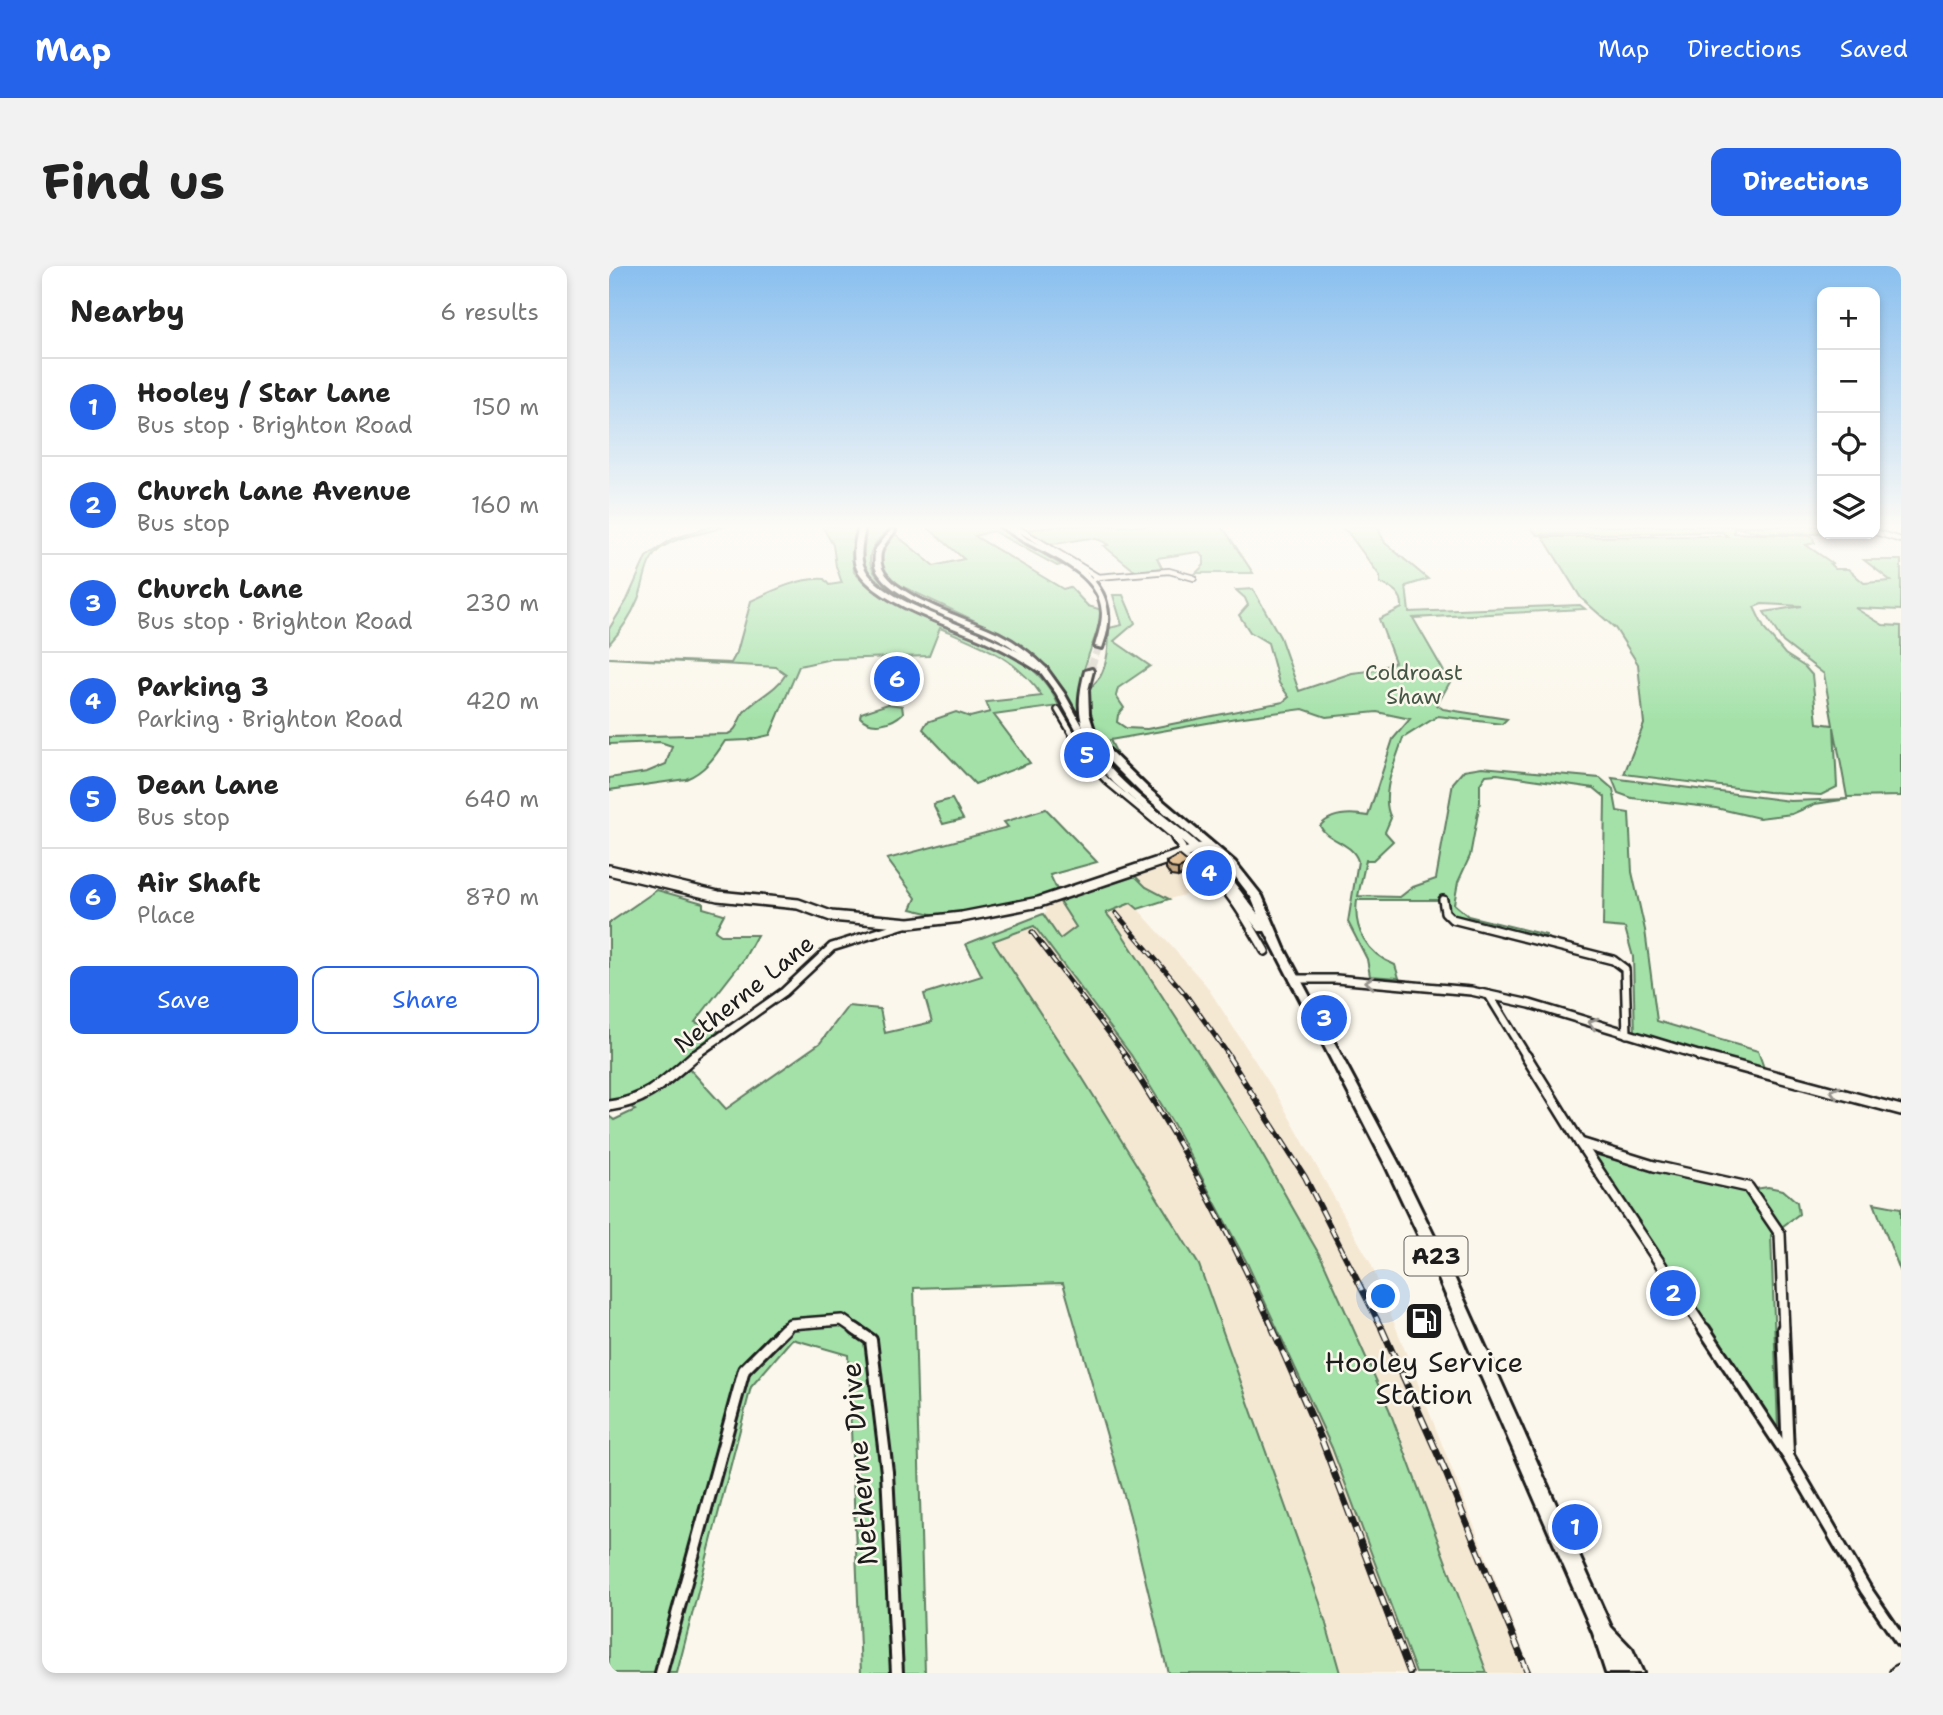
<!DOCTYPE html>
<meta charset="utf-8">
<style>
body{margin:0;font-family:"Shantell Sans",sans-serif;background:#f2f2f2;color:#222}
.controls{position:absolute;right:21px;top:21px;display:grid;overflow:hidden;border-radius:14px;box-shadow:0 4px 10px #0003}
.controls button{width:63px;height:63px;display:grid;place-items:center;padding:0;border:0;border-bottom:2px solid #e0e0e0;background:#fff;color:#222;font:35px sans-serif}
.you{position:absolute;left:775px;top:1031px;width:24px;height:24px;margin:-18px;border:5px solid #fff;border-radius:50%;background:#1a73e8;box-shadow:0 0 0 10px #1a73e833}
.badge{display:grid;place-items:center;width:46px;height:46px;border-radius:50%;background:#2563eb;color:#fff;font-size:23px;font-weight:700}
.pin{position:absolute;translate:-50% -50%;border:4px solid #fff;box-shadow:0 2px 7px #0006}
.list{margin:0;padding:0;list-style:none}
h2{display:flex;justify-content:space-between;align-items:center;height:91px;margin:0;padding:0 28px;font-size:30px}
h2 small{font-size:23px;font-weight:400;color:#767676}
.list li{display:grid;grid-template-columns:46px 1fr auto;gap:21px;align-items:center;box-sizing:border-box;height:98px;padding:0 28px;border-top:2px solid #e0e0e0}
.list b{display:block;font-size:26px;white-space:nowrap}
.list p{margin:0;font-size:23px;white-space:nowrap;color:#767676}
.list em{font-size:23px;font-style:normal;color:#767676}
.actions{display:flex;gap:14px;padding:21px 28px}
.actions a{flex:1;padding:16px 0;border:2px solid #2563eb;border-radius:14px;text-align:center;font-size:24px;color:#2563eb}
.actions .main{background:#2563eb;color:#fff}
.icon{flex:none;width:38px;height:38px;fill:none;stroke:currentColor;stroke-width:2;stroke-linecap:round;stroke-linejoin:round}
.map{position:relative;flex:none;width:1292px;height:1407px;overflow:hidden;border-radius:14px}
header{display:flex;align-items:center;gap:42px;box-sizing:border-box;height:98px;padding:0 35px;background:#2563eb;color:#fff}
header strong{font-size:33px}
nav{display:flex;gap:38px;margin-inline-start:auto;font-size:24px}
.intro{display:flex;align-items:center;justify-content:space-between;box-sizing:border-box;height:168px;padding:0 42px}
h1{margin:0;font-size:49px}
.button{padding:18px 32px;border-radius:14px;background:#2563eb;color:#fff;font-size:24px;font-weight:700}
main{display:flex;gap:42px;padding:0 42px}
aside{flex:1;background:#fff;border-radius:14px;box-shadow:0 4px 10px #0003}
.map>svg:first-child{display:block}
</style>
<header>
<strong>Map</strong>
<nav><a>Map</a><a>Directions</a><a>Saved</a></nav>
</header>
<div class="intro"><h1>Find us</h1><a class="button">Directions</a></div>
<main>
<aside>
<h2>Nearby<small>6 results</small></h2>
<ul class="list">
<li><span class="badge">1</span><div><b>Hooley / Star Lane</b><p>Bus stop · Brighton Road</p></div><em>150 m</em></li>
<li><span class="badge">2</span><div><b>Church Lane Avenue</b><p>Bus stop</p></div><em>160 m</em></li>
<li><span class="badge">3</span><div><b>Church Lane</b><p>Bus stop · Brighton Road</p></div><em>230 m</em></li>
<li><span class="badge">4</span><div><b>Parking 3</b><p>Parking · Brighton Road</p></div><em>420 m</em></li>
<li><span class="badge">5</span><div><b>Dean Lane</b><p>Bus stop</p></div><em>640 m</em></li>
<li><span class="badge">6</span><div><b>Air Shaft</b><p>Place</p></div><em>870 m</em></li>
</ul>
<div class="actions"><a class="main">Save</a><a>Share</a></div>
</aside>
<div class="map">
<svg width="1292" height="1407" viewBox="0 0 1292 1407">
<rect width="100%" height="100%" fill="#fbf7ec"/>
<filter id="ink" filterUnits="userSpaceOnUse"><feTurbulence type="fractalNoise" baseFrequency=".0143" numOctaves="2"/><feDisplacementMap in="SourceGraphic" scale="14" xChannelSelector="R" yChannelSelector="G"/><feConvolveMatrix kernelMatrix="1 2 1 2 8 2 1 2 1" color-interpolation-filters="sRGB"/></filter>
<g filter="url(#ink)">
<g fill="#f5e8d3">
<path d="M581 590 610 620 560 633 537 621 525 609Z"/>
<path d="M511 623 597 719 668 829 762 998 923 1407H706L384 674 438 646 434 640 449 633Z"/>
</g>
<g fill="#a3e1a8" stroke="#607e62" stroke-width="2" fill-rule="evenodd">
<path d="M103 260H116C95 269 73 268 54 281 35 293 37 314 29 333 22 350 13 364 0 378V363L18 334 37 291 63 273Z"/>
<path d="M213 260H248L244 290 245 306C298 368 415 358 450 440L385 449 421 497 366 518 314 463 318 456 347 446 361 451 381 446 377 436 433 430C408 392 371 379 331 362L320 390 222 393 190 400 161 469 139 474 116 475C106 491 95 506 77 513L0 524V512L38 506 57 498 63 480 51 476 0 478V471L119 468C129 464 128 455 135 446 147 432 167 425 177 408L167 401 0 392 122 397 128 386 142 335C163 325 191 311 215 313L220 319 233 317 227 300 224 279Z"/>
<path d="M258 260H278L281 263C272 271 260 281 261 294 262 331 362 354 388 374 360 365 269 327 257 303 251 291 256 273 258 260Z"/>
<path d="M317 260H388L452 299 448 300 384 265 366 270 454 323 461 321 479 340 490 343 494 349C481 387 464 419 472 459L446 411 428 391 379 361 286 317 275 304 270 290 280 272 286 268 325 300 355 293Z"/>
<path d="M453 260H610L617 266 644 307H587L595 299V291L589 286 548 292 553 302 526 305 495 280 499 279C481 263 457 282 436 277 430 275 422 268 416 264Z"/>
<path d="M731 260H768L776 277 819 313 797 320 800 346 971 339 976 343 804 352 841 416 828 439 834 443 898 453 893 458 829 450 794 472C787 494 770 530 782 552L776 566 784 575 764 594H757L749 630 791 631 804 621 827 613 844 517 855 504 873 501 991 512 1004 523 1008 545 1020 547 1023 606 1036 664 1048 755 1149 785 1155 802 1026 769 1024 691 1016 662 994 660 996 531 985 522 888 508 877 509 871 518V536L861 590 849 616 845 638 859 650 937 669 935 674 849 651 837 642 835 634H748C744 663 758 688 786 699L790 712 761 710 758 693 739 656 749 595C743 576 718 575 711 560 722 547 742 547 759 550L784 473 801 453 768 446 717 451 694 443 627 452 501 474 507 486C488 481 474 442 481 424 483 419 488 415 491 411 499 396 500 379 500 362L513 359 504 329H514L526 357 505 375 541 400 509 422 507 430 515 442 509 449 508 456 517 462 538 463 674 436 680 431 670 417 659 377 641 366 630 349 639 339 636 332 627 324 644 323 671 371 690 425 743 407 768 404 786 396 770 353 793 342C794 327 783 322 771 317V310L740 268Z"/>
<path d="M920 260H1213V267L1209 268 1152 267 1125 261V267L1203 270 1206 277 1197 279 1223 297 1221 298 1226 303H1239L1255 317 1282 315 1255 294H1292V344L1246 342 1274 359 1292 360V530L1238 531 1225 461 1228 521 1212 529 1159 526 1015 508 1035 458 1029 398 1006 362 972 332 934 271 1118 270 1113 266 928 269ZM1153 338 1193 340 1155 346 1174 376 1215 408 1224 459 1208 457 1203 409 1196 401 1176 388 1156 364 1145 341Z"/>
<path d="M279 438 293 440 294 447C283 458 262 463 251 451L252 447Z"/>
<path d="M1003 512 1181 535 1239 533 1206 538 1183 548 1150 552 1107 542 1023 532 1009 527Z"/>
<path d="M343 533 354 553 334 558 324 538Z"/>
<path d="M437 543 488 596 441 609 450 628 331 650 302 643 307 632 278 593 399 561 395 556Z"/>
<path d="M525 609 537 621 560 633 529 643 522 637 497 647 510 663 638 862 714 995 780 1143 878 1407H807L723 1182 638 997 565 859 522 789 425 660 384 675 471 808 590 999 711 1337 731 1407H559L521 1250 454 1017 305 1022 316 1407H252L239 1089 183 1073 142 1121 68 1407H0V850L5 854 26 844 16 837 0 838V657L48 624 94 637V642L115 648 106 665 112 669H148L135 693 86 756 117 768 78 800 117 843 211 777 239 740 271 743 276 767 323 756 315 728 373 710 357 678 434 648 451 673 467 661 449 633Z"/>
<path d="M983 887 1133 925 1159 921 1174 924 1188 936 1190 948 1162 969 1169 1163Z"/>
<path d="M1265 937 1292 942V1007Z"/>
</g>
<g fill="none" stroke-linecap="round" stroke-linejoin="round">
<path stroke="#dad6cd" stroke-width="6" stroke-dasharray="6 3.5" stroke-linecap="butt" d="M283 265 289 260"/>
<path stroke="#dad6cd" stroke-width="8" stroke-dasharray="8 3.5" stroke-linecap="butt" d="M482 400 490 380"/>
<path stroke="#dad6cd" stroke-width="10" stroke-dasharray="10 4.5" stroke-linecap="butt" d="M480 405 483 398"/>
<g stroke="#1c1c1c" stroke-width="8">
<g id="minor-far4">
<path d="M405 260 489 311"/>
<path d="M1266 266 1292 274"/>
<path d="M482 315 489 311 560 305 585 312"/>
</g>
</g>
<g stroke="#1c1c1c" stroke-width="10">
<path id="minor-far3" d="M449 444 480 496 499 516 568 573"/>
</g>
<g stroke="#1c1c1c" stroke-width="12">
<g id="minor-far2">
<path d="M566 572 573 582 571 589C579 598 590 600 600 607 624 627 640 658 656 685"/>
<path d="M834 634 836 646 843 653 1004 694 1016 703 1018 768"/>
<path d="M685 713H727L862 725 921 738 1096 791"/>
<path d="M880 729 918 791"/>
<path d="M83 791 175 726 223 681 296 658"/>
</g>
</g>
<g stroke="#1c1c1c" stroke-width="14">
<g id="minor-far1">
<path d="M917 790 971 877 1096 1065"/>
<path d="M1091 790 1292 844"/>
<path d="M0 840C38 835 57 814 85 790"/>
<path d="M971 877 1045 900 1139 921 1171 968 1175 1065"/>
<path d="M174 1065 181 1058 233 1054 249 1065"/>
</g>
</g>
<g stroke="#1c1c1c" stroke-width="16">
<g id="minor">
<path d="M246 1063 262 1074 278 1206 288 1407"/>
<path d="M1095 1063 1179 1190 1257 1324 1292 1375"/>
<path d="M1174 1063 1179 1188"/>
<path d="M52 1407 135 1104 176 1063"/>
</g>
</g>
<g stroke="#1c1c1c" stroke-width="14">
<path id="tertiary-far1" d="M0 604 109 630 189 638 222 650 300 657 353 651 430 636 594 581"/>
</g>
<g stroke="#1c1c1c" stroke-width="18">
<path id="tertiary" d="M1288 1407 1292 1405"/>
</g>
<g stroke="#1c1c1c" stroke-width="6">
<g id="primary">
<path d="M397 260H404L419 274 414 275Z"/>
<path d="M283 263 286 265C278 276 269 283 272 298 277 329 363 354 389 367 407 376 423 388 437 402V406H431C418 391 402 379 384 370 356 356 275 332 266 300 265 295 266 288 266 284Z"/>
</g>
</g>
<g stroke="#1c1c1c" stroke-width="6">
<g id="trunk">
<path d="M416 272C465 291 518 321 493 382L486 380C489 369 493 358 493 347 492 309 442 290 414 275L413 274Z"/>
<path d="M431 402H437L455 427 474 461C468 441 471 424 476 405L483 403 484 405 479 424 480 448 485 464 494 478 540 523 626 596 653 630 675 682 791 900 845 1011 1002 1361 1023 1383 1034 1407H997L984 1367 829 1011 777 900 656 665H650L594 594 505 517 483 492 447 427 430 404ZM484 479 532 527 618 600 642 631 649 648C633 628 619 607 601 589 565 553 510 523 484 479Z"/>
</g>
</g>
<g stroke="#1c1c1c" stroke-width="6">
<g id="motorway">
<path d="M250 260H256C254 274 249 291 256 303 273 334 348 356 379 371 400 380 419 390 437 402V406H431C413 394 394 383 374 374 340 359 266 337 248 303 242 290 247 273 250 260Z"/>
<path d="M390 260H398L419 274 414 275Z"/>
</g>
</g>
<use href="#minor-far4" stroke="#fbf7ec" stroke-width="4.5"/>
<use href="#minor-far3" stroke="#fbf7ec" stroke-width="5"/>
<use href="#minor-far2" stroke="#fbf7ec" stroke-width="7"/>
<use href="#minor-far1" stroke="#fbf7ec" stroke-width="9"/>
<use href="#minor" stroke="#fbf7ec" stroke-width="10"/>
<use href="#tertiary-far1" stroke="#fbf7ec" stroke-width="9"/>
<use href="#tertiary" stroke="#fbf7ec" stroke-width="13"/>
<use href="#primary" fill="#fbf7ec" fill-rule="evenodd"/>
<use href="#trunk" fill="#fbf7ec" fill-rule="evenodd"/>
<use href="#motorway" fill="#fbf7ec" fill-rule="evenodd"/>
<g stroke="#1c1c1c" stroke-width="5">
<g id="rail-far2">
<path d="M507 647 577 729 621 791"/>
<path d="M423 666 518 791"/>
</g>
</g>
<g stroke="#1c1c1c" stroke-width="6">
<g id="rail-far1">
<path d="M516 790C573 877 622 970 665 1065"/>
<path d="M619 790 696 911 774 1065"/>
</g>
</g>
<g stroke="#1c1c1c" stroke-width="7">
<g id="rail">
<path d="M664 1063 713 1175 801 1407"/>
<path d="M773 1063 837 1207 919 1407"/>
</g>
</g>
<use href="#rail-far2" stroke="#fbf7ec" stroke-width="2.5" stroke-dasharray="8" stroke-linecap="butt"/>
<use href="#rail-far1" stroke="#fbf7ec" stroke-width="3.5" stroke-dasharray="10" stroke-linecap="butt"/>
<use href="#rail" stroke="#fbf7ec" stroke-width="4.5" stroke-dasharray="12" stroke-linecap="butt"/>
</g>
<path fill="#c7a984" stroke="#1c1c1c" stroke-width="2" d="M557 596 582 605 569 611 562 610 557 603Z"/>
<path fill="#a28a6b" stroke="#1c1c1c" stroke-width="2" d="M581 598 582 605 569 611V603Z"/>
<path fill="#e7c599" stroke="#1c1c1c" stroke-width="2" d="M570 589 581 598 569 603 562 602 557 596Z"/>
<defs><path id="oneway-chevron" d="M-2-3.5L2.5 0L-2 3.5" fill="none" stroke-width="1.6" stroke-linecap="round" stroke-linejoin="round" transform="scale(1.75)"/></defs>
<g stroke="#97948e">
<use href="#oneway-chevron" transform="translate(761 716) rotate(-176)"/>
<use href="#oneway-chevron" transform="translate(984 757) rotate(-163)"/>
<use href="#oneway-chevron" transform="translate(1226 826) rotate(-165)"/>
</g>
</g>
<linearGradient id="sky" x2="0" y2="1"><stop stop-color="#89bfef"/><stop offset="0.57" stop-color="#fdfbf6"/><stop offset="1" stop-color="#fdfbf6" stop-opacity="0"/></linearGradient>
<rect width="1292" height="457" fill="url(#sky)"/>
<defs>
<g id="fuel-square" transform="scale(2.0125)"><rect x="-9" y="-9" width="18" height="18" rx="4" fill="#1c1c1c" stroke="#fbf7ec"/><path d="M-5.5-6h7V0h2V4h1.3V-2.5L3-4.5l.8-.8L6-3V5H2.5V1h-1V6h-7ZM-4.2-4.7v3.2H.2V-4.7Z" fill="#fff"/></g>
</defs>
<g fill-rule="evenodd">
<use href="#fuel-square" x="815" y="1055"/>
</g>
<g text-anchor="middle" stroke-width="5" stroke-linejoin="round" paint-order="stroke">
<g font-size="21" fill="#445746" stroke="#fbf7ec">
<text x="805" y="414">Coldroast<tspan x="805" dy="24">Shaw</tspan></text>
</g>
<rect fill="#fbf7ec" stroke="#5f5e5a" stroke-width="2" x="795.5" y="970.5" width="63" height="39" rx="5"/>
<g font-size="23" font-weight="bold" fill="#1c1c1c">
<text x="827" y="998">A23</text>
</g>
<g font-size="24" fill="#1c1c1c" stroke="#fbf7ec">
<text transform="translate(135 728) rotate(-39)" y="8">Netherne Lane</text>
</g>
<g font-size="28" fill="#1c1c1c" stroke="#fbf7ec">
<text x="815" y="1106">Hooley Service<tspan x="815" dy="32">Station</tspan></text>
</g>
<g font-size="28" fill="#1c1c1c" stroke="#fbf7ec">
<text transform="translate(250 1198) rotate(-95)" y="10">Netherne Drive</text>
</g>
</g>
</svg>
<div class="controls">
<button>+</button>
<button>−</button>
<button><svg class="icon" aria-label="locate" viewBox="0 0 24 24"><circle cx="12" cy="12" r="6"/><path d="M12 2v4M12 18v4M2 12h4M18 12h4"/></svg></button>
<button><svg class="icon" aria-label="layers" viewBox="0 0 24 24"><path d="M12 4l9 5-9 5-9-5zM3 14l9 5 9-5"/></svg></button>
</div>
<div class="you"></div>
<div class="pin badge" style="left:966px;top:1261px">1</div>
<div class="pin badge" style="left:1064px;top:1027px">2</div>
<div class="pin badge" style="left:715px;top:752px">3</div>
<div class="pin badge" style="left:600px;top:607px">4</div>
<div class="pin badge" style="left:478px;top:489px">5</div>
<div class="pin badge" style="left:288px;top:413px">6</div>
</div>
</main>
